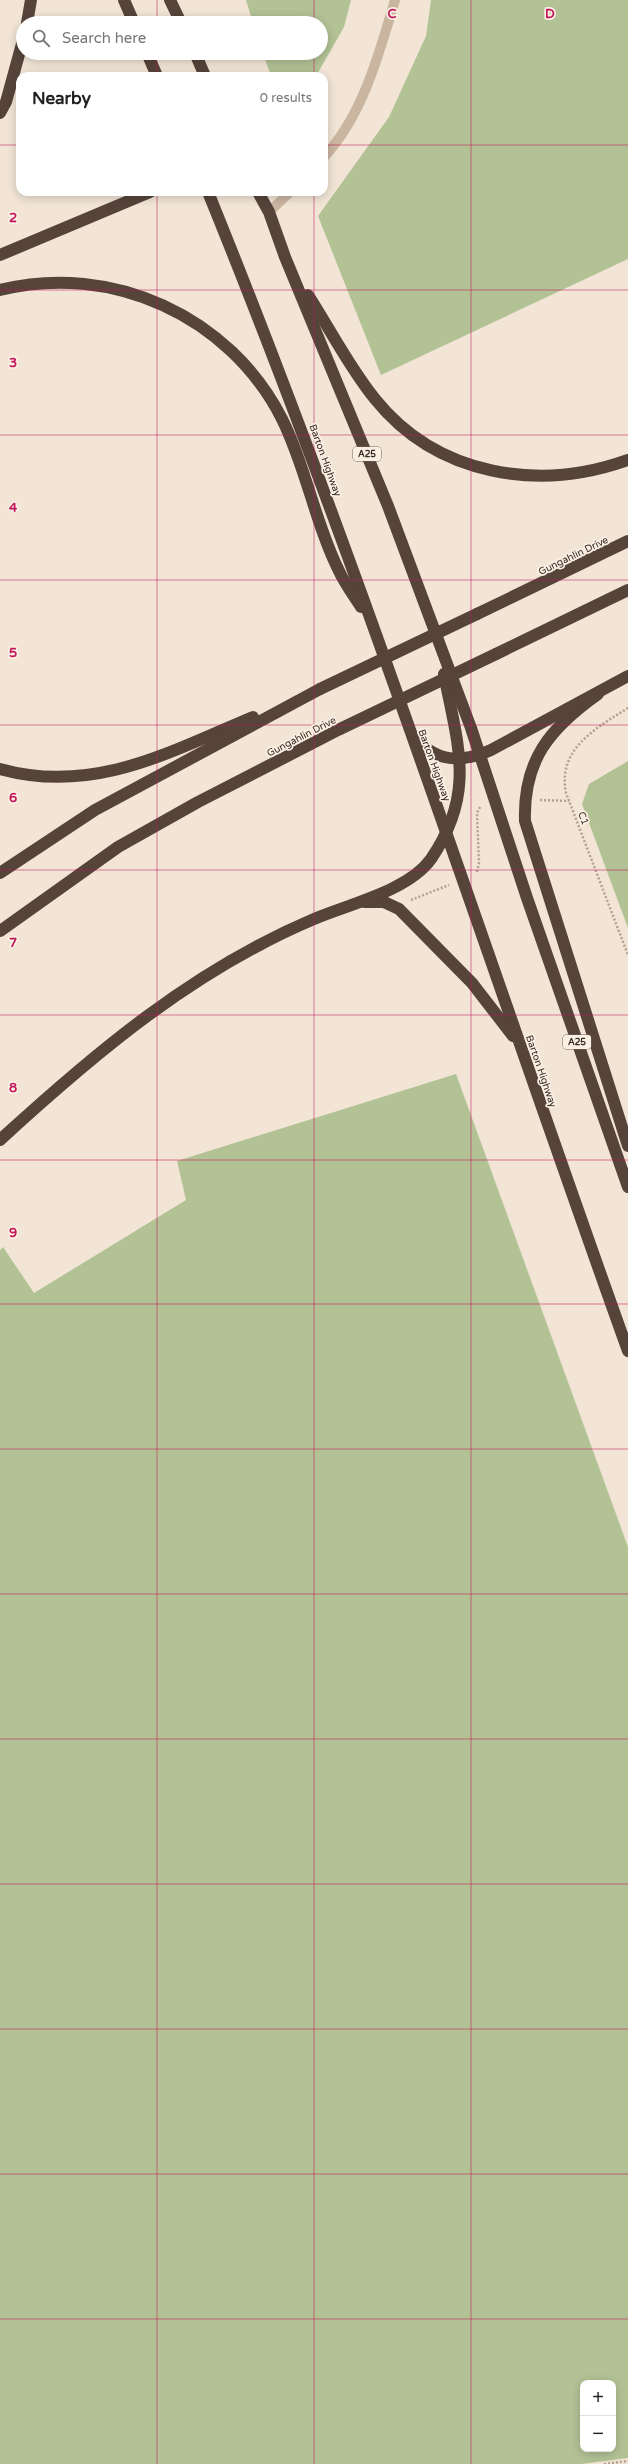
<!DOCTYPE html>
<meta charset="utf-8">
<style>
body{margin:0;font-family:"Varela Round",sans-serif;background:#f6f6f6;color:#222}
.controls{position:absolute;right:12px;bottom:12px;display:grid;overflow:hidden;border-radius:8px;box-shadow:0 2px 10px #0003}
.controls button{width:36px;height:36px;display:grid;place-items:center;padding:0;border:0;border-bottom:1px solid #e0e0e0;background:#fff;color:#222;font:20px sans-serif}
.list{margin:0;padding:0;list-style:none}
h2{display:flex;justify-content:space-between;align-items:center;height:52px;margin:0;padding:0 16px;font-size:17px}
h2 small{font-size:13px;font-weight:400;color:#767676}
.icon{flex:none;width:22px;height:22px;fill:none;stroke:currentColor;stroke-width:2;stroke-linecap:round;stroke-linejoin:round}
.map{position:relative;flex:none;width:628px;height:2464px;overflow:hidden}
.search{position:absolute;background:#fff;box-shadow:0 2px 10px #0003;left:16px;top:16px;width:312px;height:44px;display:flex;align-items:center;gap:10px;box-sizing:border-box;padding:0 14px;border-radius:22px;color:#767676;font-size:15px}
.panel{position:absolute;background:#fff;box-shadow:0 2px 10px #0003;left:16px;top:72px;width:312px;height:124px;border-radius:12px}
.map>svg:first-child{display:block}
</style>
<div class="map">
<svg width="628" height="2464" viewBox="0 0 628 2464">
<rect width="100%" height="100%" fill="#f2e5d6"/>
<g fill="#b2c295" fill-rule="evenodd">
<path d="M246 0H351L344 27 316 76H271L263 53H321V23H253Z"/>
<path d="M431 0H628V259L381 375 318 216 389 117 426 36Z"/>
<path d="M628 761V928L582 804 589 784Z"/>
<path d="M456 1074 628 1547V2458L582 2464H0V1250L3 1247 34 1293 186 1200 177 1161ZM583 2383H613V2449H583Z"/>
</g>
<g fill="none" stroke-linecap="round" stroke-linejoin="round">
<g stroke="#b69f8b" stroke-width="2.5" stroke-dasharray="2 2" stroke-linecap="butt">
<path d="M628 708C596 728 557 749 566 793L628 955"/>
<path d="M540 800 569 801"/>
<path d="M477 872 479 863 477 813 480 807"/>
<path d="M411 900 449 885"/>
<path d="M604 2464 628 2461"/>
</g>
<g stroke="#cab5a1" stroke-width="10">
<path d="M324 157C363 115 379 54 395 0"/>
<path d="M269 212 290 192"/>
</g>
<g stroke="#56443b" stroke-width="12">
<path d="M124 0 134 23"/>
<path d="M170 0 181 23"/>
<path d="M27 23 31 0"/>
<path d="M147 53 157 76"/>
<path d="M195 53 205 76"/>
<path d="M0 113 6 102 23 40"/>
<path d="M208 192C363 573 489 964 628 1351"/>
<path d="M258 192 269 212 285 257 388 506 471 728 527 898 628 1187"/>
<path d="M0 255 150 192"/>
<path d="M0 290C111 262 230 316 282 419 306 467 315 523 339 571 345 584 354 596 361 607"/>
<path d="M308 295C330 329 349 367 375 399 437 476 539 492 628 460"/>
<path d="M477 614 628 541"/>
<path d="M496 654 628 590"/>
<path d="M598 694C550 728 523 760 525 821L628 1146"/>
<path d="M415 737C436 763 462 763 491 750L628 676"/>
<path d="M0 769C94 795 169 752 253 717"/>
<path d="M0 873 95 810 320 689"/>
<path d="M364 902H384L399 909 472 983 513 1036"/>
<path d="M0 931 118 847 198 802 340 729"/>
<path d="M0 1140C95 1053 193 970 314 919 349 904 408 891 431 859 476 793 458 746 444 674"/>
</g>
<g stroke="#56443b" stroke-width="12">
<path d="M320 689 477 614"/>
<path d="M340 729 496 654"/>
</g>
</g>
<path fill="none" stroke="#c2185b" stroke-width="1" stroke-opacity="0.55" d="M157 0V23M314 0V23M471 0V2464M157 53V76M314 53V76M0 145H20M324 145H628M157 192V2464M314 192V2464M0 290H628M0 435H628M0 580H628M0 725H628M0 870H628M0 1015H628M0 1160H628M0 1304H628M0 1449H628M0 1594H628M0 1739H628M0 1884H628M0 2029H628M0 2174H628M0 2319H628"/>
<g text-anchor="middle" stroke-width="3.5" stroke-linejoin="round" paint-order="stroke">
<g fill="#faefe2" stroke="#6f655d" stroke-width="1">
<rect x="353" y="447" width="28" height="14" rx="3"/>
<rect x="563" y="1035" width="28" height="14" rx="3"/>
</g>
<g font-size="9" font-weight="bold" fill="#342a24">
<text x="367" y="457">A25</text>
<text x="577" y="1045">A25</text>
</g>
<g font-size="10" fill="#342a24" stroke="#faefe2">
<text transform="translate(326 460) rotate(70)" y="4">Barton Highway</text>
<text transform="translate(573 555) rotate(-26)" y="4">Gungahlin Drive</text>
<text transform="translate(301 736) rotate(-27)" y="4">Gungahlin Drive</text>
<text transform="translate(435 765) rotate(70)" y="4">Barton Highway</text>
<text transform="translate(584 818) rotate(69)" y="4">C1</text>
<text transform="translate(542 1071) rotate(71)" y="4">Barton Highway</text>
</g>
</g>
<g font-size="13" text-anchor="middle" font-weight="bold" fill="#c2185b" stroke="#faefe2" stroke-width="3.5" stroke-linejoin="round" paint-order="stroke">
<text x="392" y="18">C</text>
<text x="550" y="18">D</text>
<text x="13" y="222">2</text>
<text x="13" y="367">3</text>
<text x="13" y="512">4</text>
<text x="13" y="657">5</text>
<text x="13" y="802">6</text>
<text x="13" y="947">7</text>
<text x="13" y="1092">8</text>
<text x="13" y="1237">9</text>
</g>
</svg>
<div class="controls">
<button>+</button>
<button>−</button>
</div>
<div class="search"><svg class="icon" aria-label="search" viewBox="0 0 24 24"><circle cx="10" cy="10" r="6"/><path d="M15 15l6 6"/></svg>Search here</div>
<section class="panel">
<h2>Nearby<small>0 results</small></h2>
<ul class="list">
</ul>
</section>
</div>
